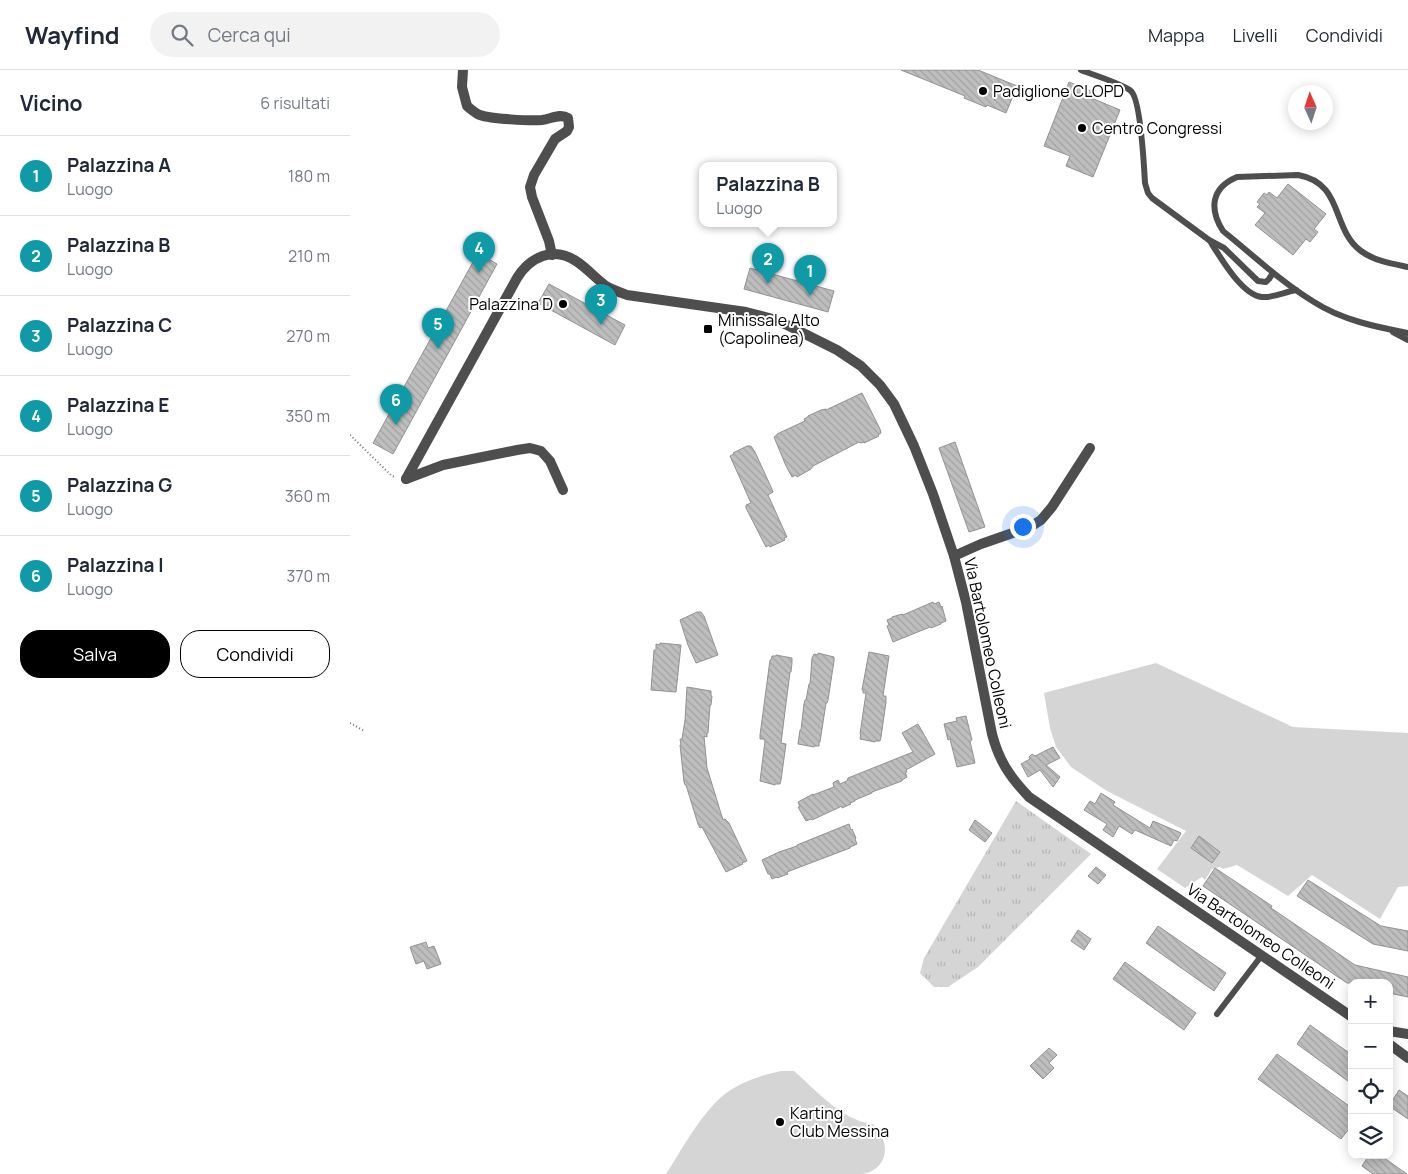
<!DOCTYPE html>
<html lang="it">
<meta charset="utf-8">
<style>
body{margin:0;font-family:Manrope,sans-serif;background:#f2f2f3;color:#1f2937}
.controls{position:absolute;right:15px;bottom:15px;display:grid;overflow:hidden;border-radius:10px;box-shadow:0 2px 12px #0003}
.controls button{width:45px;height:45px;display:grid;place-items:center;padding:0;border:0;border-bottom:1px solid #e0e1e3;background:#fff;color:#1f2937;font:25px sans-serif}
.compass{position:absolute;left:938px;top:15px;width:45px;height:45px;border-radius:50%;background:#fff;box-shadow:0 2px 12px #0003;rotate:357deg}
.you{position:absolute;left:672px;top:456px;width:18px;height:18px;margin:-12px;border:4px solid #fff;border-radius:50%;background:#1a73e8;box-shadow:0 0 0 8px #1a73e833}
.badge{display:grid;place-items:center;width:32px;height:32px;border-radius:50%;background:#000;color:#fff;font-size:16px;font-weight:700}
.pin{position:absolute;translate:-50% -41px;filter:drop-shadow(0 1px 2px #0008)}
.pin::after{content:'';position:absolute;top:26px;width:18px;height:15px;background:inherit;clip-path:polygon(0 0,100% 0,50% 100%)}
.popup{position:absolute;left:349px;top:92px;width:138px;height:65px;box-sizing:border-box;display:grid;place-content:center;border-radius:10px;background:#fff;filter:drop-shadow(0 1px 4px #0005);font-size:16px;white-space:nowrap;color:#747a83}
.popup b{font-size:19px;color:#1f2937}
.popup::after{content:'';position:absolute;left:50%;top:100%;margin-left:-10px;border:10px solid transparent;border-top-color:#fff}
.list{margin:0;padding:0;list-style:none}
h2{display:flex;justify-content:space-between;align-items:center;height:65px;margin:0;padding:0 20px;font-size:21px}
h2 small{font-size:16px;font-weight:400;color:#747a83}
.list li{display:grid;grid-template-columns:32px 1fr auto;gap:15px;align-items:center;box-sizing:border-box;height:80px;padding:0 20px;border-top:1px solid #e0e1e3}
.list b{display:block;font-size:19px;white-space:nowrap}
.list p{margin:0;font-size:16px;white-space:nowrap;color:#747a83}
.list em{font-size:16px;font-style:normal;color:#747a83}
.actions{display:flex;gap:10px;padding:15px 20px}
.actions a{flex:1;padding:11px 0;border:1px solid #000;border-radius:20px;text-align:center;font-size:18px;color:#000}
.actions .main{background:#000;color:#fff}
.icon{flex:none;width:28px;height:28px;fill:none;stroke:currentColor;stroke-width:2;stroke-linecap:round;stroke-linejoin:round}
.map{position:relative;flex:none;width:1058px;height:1104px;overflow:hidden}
header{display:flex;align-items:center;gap:30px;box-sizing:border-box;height:70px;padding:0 25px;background:#fff;border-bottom:1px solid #e0e1e3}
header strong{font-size:24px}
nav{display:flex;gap:28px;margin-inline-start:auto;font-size:18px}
.search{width:350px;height:45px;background:#f2f2f3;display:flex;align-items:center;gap:12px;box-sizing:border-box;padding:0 18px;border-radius:28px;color:#747a83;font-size:19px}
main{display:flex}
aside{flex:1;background:#fff}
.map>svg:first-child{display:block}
</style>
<header>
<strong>Wayfind</strong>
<div class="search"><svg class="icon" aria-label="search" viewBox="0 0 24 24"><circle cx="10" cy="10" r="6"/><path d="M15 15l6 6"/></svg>Cerca qui</div>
<nav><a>Mappa</a><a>Livelli</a><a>Condividi</a></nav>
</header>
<main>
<aside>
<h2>Vicino<small>6 risultati</small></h2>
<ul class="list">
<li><span class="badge" style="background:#0f9aa8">1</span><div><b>Palazzina A</b><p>Luogo</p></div><em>180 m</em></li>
<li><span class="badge" style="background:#0f9aa8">2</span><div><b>Palazzina B</b><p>Luogo</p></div><em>210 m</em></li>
<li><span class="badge" style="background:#0f9aa8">3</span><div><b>Palazzina C</b><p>Luogo</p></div><em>270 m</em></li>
<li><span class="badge" style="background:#0f9aa8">4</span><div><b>Palazzina E</b><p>Luogo</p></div><em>350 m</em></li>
<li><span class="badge" style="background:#0f9aa8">5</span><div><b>Palazzina G</b><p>Luogo</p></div><em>360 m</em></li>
<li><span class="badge" style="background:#0f9aa8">6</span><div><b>Palazzina I</b><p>Luogo</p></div><em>370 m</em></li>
</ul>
<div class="actions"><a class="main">Salva</a><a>Condividi</a></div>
</aside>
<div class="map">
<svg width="1058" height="1104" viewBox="0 0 1058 1104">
<defs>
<pattern id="park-tufts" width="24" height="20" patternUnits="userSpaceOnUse" patternTransform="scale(1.25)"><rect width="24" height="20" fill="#d5d5d5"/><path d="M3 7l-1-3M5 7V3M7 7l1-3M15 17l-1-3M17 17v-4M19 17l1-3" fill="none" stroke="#b5b5b5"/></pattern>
<pattern id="building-back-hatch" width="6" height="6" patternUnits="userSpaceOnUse" patternTransform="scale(1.25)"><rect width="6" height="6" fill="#bebebe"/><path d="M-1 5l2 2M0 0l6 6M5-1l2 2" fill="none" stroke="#a2a2a2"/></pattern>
</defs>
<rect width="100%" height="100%" fill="#fff"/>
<g fill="#d5d5d5">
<path d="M806 593 943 657 1058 663V816L1048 817 1030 849 962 805 938 826 887 795 873 799 870 797 862 799 855 810 852 807 835 818 807 799 836 761 757 721 721 697 706 677 700 658 694 623Z"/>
<path d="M431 1001H444C466 1020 492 1051 523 1054 525 1057 528 1060 530 1063 541 1081 533 1100 513 1104H316C331 1081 345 1054 365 1033 382 1015 407 1006 431 1001Z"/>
</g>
<path fill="url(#park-tufts)" d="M666 731 741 784 628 897 598 917H584L570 903 574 888Z"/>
<g fill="url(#building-back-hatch)" stroke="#929292">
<path d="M551 0H628L667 16 656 43 637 35 636 37 614 28 615 26Z"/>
<path d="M719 12 741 21 739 27 770 40 743 107 716 96 720 86 694 76Z"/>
<path d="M938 114 976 144 964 159 968 162 960 172 956 169 943 185 905 155 915 143 907 137 910 134 907 132 914 123 917 125 919 122 927 128Z"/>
<path d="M128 183 147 194 43 384 23 373Z"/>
<path d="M400 198 484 221 478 242 394 219Z"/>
<path d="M199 214 275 255 265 275 188 233Z"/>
<path d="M512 323 530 359 531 363 528 365 529 366 514 373V372L510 373 509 372 463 396 461 399 447 407 446 405 442 407 436 396 424 367 427 365V364L455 351 454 349 458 347V346L471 340 476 339V340Z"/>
<path d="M605 372 635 457 619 462 589 378Z"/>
<path d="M397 376H401L405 382 421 417 423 422 418 425 437 467 434 468 435 470 420 477 419 475 416 477 396 438V435L401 433 380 386 384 384 383 383Z"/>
<path d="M583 532 584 534 589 532 591 537 592 536 596 551 591 553V554L581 558 580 557 543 572 537 556 539 555 537 550 542 548V547L552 544 553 545Z"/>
<path d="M347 542H351L354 546 368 585 346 593 338 575 330 550Z"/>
<path d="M310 573 331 575 326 622 301 620 304 580H306V574L310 575Z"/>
<path d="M519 582 539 586 533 626H536V632L531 667 530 671H525V672L510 669 511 664H510L516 623H513V620H512Z"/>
<path d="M468 583 484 587V591L478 630 477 633H476L470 672H469V676H464V677L448 674 450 660H451L454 634 455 630H456L459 614H460L462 588 464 584 468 585Z"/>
<path d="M426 585 442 588V593L441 602H440L431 673 436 674 431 710 430 714H425V715L410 711 415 671 414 669H410V665L420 590H421L422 586H426Z"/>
<path d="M337 617 361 621V626H362L361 635H360L358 663H357V667L354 666 357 698 373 750 375 749 379 753 397 791 392 793 393 794 376 802 352 757 350 758 348 754 336 715H335L334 712 330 675H331L330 669H332L335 650Z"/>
<path d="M616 646 622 670 620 671 625 693 607 697 600 669 598 670 594 654 607 651 606 648Z"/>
<path d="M568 654 585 684 556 700 557 702H555L557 707 552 710V711L522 722V723L505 730V731L500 733 501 734 492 738V736L462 750 461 749 456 751 448 737H450L448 732 463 724V725L484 717 483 713 488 710 490 714 497 711 498 708 563 682 552 663Z"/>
<path d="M703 677 710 688 696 695 710 707 703 717 690 700 678 707 671 694 680 689 679 687 682 684 685 686Z"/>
<path d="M751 723 765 732 763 735 800 758 803 751 831 763 827 771 824 770 821 776 785 760 782 764 769 756 763 767 753 760 757 754 734 740 740 731 745 734Z"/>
<path d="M625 750 642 763 635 772 619 760Z"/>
<path d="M499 754 501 760 502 759 506 768 505 769 507 774 500 777V778L437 802 438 804 427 808V807L422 809 420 804H418L412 790 429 782 447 776V775Z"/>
<path d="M849 766 870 782 862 793 841 778Z"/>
<path d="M746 797 756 805 748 814 738 806Z"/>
<path d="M865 798 922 836 921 838 1005 895 1058 907V927L1039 923V913H997L853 816Z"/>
<path d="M958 810 1031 856 1058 861V881L1023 874 947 826Z"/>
<path d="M808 856 876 903 864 921 796 873Z"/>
<path d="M728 860 741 869 734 880 721 871Z"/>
<path d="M76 872 78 878 84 876 91 894 77 899 74 891 66 894 60 877Z"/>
<path d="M775 892 846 943 834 960 763 909Z"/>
<path d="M960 955 1002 985V1014L947 974Z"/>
<path d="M699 978 707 985 699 993 704 998 693 1009 680 996Z"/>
<path d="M927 984 1002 1038V1055L991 1069 908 1009Z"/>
<path d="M1049 1020 1058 1026V1049L1039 1036Z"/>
<path d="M1019 1085H1030L1057 1104H1023L1012 1096Z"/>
</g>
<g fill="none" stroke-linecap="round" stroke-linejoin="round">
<g stroke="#707070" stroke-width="2" stroke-dasharray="1 2.5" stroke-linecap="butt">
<path d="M0 365 42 406 46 407"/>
<path d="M0 653 14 661"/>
</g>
<g stroke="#4e4e4e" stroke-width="6">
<path d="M731 0C743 5 773 14 781 21 791 30 794 97 795 113L798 123 802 128 859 170 874 178 908 211 916 212 919 209 923 203"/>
<path d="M860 171C870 187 892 225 912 227 923 228 935 222 946 220"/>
<path d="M1058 197C1043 194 1024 191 1011 181 981 159 994 113 948 105L887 107C861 118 859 139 873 161 903 185 931 212 964 232 992 250 1026 257 1058 263"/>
<path d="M1043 262 1058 270"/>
<path d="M867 944 912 885"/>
</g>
<g stroke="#4e4e4e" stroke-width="10">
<path d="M113 0 112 17 117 36C121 39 125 43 130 45 141 49 180 51 192 50 201 49 210 43 218 48L219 57 217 61 205 69 184 105 180 117 182 127 199 171 202 185"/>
<path d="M56 409 167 208C180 187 203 176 226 191 237 198 245 208 256 216 262 220 270 222 277 225L396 242 423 249 437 255 487 280 511 296 530 315 544 334 564 376 583 424 604 486 616 532 642 664C649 691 660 707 679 727L1002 947"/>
<path d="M56 409 93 395 167 380 180 378 191 381 200 391 213 420"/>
<path d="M604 486 631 474 680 457 691 450 702 437 740 378"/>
<path d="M1039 961 1058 964"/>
<path d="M1039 974 1058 988"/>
</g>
</g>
<g fill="#000" stroke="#fff" stroke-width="2">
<circle cx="633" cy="21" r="5"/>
<circle cx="732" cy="58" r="5"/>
<circle cx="213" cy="234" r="5"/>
<rect x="353" y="254" width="10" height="10" rx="2.5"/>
<circle cx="430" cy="1052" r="5"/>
</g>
<g text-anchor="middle" stroke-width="4" stroke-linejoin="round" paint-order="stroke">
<g font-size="16" fill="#000" stroke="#fff" text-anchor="start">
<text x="643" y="27">Padiglione CLOPD</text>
<text x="742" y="64">Centro Congressi</text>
<text x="203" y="240" text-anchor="end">Palazzina D</text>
<text x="368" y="256">Minissale Alto<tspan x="368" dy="18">(Capolinea)</tspan></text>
<text x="440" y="1049">Karting<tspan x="440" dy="18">Club Messina</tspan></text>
</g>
<g font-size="16" fill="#000" stroke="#fff">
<text transform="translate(638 573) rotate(78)" y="6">Via Bartolomeo Colleoni</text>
<text transform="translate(911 866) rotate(34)" y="6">Via Bartolomeo Colleoni</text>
</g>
</g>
</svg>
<div class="controls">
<button>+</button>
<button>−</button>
<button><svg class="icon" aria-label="locate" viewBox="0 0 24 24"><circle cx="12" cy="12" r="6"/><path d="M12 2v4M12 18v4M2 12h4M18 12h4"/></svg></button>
<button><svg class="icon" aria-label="layers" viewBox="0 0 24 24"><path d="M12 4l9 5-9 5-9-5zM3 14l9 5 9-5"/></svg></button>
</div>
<svg class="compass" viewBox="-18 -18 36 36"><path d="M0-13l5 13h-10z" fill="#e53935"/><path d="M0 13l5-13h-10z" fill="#747a83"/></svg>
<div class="you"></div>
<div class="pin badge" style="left:460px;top:226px;background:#0f9aa8">1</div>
<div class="pin badge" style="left:418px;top:214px;background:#0f9aa8">2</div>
<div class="popup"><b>Palazzina B</b>Luogo</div>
<div class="pin badge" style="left:251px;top:255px;background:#0f9aa8">3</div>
<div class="pin badge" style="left:129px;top:203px;background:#0f9aa8">4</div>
<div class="pin badge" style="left:88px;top:279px;background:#0f9aa8">5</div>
<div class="pin badge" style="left:46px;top:355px;background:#0f9aa8">6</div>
</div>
</main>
